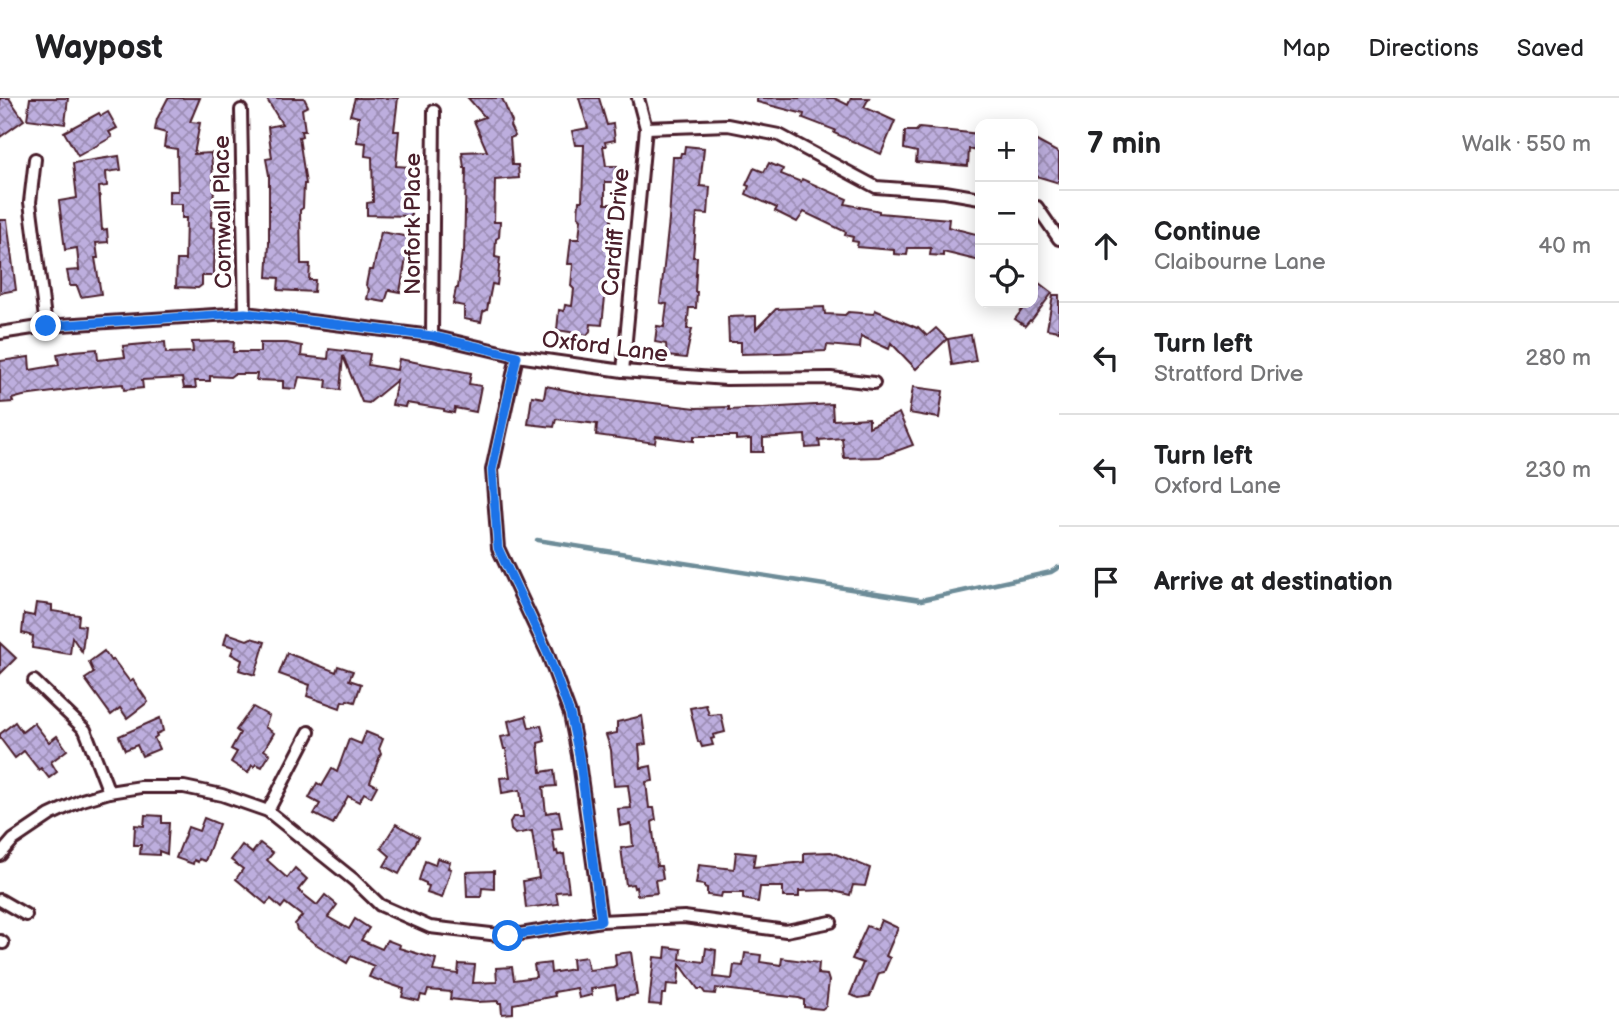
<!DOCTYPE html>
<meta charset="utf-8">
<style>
body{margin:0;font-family:"Balsamiq Sans",sans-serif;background:#f6f6f6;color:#202124}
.controls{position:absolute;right:21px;top:21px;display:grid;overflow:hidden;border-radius:14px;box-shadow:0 4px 18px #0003}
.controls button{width:63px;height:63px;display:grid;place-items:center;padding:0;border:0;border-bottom:2px solid #e0e0e0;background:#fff;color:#202124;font:35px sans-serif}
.stop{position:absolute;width:21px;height:21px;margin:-16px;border:5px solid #1a73e8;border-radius:50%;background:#fff}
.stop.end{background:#1a73e8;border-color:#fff;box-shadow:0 2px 7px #0008}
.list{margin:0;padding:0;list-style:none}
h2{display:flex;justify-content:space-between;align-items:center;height:91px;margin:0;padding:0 28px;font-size:30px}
h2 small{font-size:23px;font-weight:400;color:#757577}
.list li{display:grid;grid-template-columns:46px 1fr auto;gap:21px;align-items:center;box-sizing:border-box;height:112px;padding:0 28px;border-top:2px solid #e0e0e0}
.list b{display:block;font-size:26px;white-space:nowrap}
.list p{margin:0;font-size:23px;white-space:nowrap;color:#757577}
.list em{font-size:23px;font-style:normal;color:#757577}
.icon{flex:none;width:38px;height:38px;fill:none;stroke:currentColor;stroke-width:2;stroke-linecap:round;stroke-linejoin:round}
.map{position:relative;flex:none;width:1059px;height:921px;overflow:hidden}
header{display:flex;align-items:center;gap:42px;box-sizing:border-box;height:98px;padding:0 35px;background:#fff;border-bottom:2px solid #e0e0e0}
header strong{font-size:33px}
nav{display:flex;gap:38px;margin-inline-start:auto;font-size:24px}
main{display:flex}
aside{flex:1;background:#fff}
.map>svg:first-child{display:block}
</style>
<header>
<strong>Waypost</strong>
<nav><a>Map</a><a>Directions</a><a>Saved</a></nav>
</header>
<main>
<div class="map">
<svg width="1059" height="921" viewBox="0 0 1059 921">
<defs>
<pattern id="building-cross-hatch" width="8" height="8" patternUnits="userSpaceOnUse" patternTransform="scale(1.75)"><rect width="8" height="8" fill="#bdaede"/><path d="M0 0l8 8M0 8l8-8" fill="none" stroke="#9c8db4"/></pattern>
</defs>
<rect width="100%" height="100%" fill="#fff"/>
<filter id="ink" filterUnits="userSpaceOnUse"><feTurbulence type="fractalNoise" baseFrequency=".0143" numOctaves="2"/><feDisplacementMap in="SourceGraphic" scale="14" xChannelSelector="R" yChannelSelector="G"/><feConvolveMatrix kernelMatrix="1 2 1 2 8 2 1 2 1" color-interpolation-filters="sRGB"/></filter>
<g filter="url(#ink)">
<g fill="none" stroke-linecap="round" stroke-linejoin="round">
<path stroke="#6d8c98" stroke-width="4.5" d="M537 442 921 502 1051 474 1059 469"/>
</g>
<g fill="url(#building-cross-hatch)" stroke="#4a1f2b" stroke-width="2">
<path d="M0 0H9L24 22 0 39Z"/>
<path d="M30 0H68L65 26 27 21Z"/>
<path d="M168 0H200L190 24 200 25 194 56 211 55 214 91 211 129 215 130 214 178H202V187L198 190 176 189 177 162H185L186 120H182V106H169V93H178L177 51 164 49 166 35 155 32 157 21Z"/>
<path d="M266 0H304L308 8 302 11 305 33H301L302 38 299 39 306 86H304L303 110 300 112 301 166H310L309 182H315L314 194 278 192 279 180 267 179 269 146V77L266 61 272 60 268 29 282 26Z"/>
<path d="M355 0H398L394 33H399L396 68 410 69 411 118 367 117V105L373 104 372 59 365 58 366 45 357 44 359 19 350 17Z"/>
<path d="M468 0H502L512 24 510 28 515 38 510 40 512 67H518L519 80 495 82 494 124H500L499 139 496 141 495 159 500 160 497 187 492 186 487 212 483 214 481 224 464 221V208L453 206 456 190H458L462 154 464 155 466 70H464L462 54 487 53 474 23 485 19Z"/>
<path d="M579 0H599L607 27 613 26 615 42 605 44 606 48H603L606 68H617V84H605V106H614L607 144H611L602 227 591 226 590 233 587 237 557 232 559 212 564 213 565 207 572 208 574 191 571 188 573 166H568L571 141H579L581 121 578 118 579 103H582L584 47H575L572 33 588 30Z"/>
<path d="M757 0H834L848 7 851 0H869L864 9 895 23 881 56 834 35 835 32 803 20 804 16 757 4Z"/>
<path d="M108 14 117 30 109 34 112 39 78 58 64 34 99 15 101 18Z"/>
<path d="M919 30 980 36V54L969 51 968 68 916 64 917 54 904 51 905 33H916Z"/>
<path d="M1033 41 1059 55V85L1033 77Z"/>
<path d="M685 48 704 50 700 88 710 89 708 116 697 115 693 159H697L695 194H697L696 210H689L687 231H692L686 260 667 258 666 246 655 244 657 228 664 229 667 206 660 205 669 122 673 59H680L681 55H684Z"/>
<path d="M119 58 121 72 106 74 107 88 99 89 102 132 107 131 108 144 96 145 98 160H95L101 196 81 199 77 188H70L67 173 79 172 77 150 65 152 59 103 77 100 73 65Z"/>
<path d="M769 65 783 71 781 76 801 84 802 81 847 101 845 106 875 112 879 113V115L949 121 948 129 980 137V163L943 154V158L930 157 931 150H908L907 157 894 156V152L857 149 858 144 852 143 853 139 845 137 846 134 804 114 797 124 775 113 777 110 746 96 749 88 746 87 754 70 764 74Z"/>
<path d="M0 122H7L16 192 0 195Z"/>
<path d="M381 134 410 139 400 194 389 192 385 204 367 201 369 191 366 187 369 172H373Z"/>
<path d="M1039 185 1052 195 1031 223 1030 222 1025 228 1015 221 1022 212 1012 205H1033V193Z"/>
<path d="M1053 197H1059V233L1047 231Z"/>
<path d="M824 209 825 216 845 217 848 214 874 216 875 212 917 230 918 229 927 238 936 230 947 241 916 271 891 245 889 251 861 238 860 250 827 247 826 253 778 255 741 256V244H729L728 219 756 218V231L776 211Z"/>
<path d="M971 237 976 263 952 267 948 241Z"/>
<path d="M228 243 234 244 233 254H260V245H287L302 248 301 258 328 261 329 251 370 256 368 267 397 272 399 261 471 275 469 286 481 288 476 314 455 310 454 315 444 313V311L406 305 405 309 392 307 397 282 369 305 362 304 343 258 340 292 326 290 327 282 299 279 296 291 283 290V283L256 282 257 276H234L230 279 210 278V283H195L196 290H184L182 280 142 282 143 290 124 292 123 286 99 288 23 298 12 301 13 304 0 305V263L29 259 30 272 59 267 57 256 74 253 97 251 98 262 125 259 123 248 165 244 166 255 193 254 192 244Z"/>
<path d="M546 288 594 298 696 310 729 309V312L832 306 833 322 869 320V329L899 315 913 347 880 359 844 360 842 340 819 342 820 349 806 350 805 337 763 340V354H751V341L736 342V338H694V343L656 338 655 345 596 337 597 326 556 321 554 329 528 326 532 298 544 300Z"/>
<path d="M913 289 943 293 939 320 909 315Z"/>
<path d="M36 505 52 507V513L79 517 78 527 85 528 82 554 72 539 70 556 32 550 33 538 22 535 24 516 34 518Z"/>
<path d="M227 535 247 542 251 540 265 544 255 577 239 572 242 562 231 556 234 549 224 546Z"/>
<path d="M0 545 16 560 0 576Z"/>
<path d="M104 553 111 563 113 561 130 584 133 582 148 604 127 620 120 610 111 617 85 581 94 575 89 564Z"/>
<path d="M287 555 336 574 338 568 353 573 349 582 361 586 355 604 347 602 346 604 342 603 340 610 307 598 310 587 279 576Z"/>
<path d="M706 607 709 617 721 616 725 634 713 637 714 640 711 641 713 647 702 649 700 644H698L690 610Z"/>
<path d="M253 609 269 618 265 629 274 635 264 652 270 656 262 669 256 666 254 669 252 667 248 675 231 664 237 654 231 651 240 635 236 632Z"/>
<path d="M526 618 529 630 541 627 545 643 538 645 541 674 554 672 556 688 543 689 546 715 559 713 562 730 552 731 555 754 557 753 558 757 564 756 569 793 556 794 558 806 526 810 523 783 539 780 532 733 515 736 511 732 510 724 513 719H523L520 692 502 695 500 680 510 679 506 651H504L501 639 511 637 508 623Z"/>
<path d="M642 618 646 646 639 647 641 670 651 668 653 683 646 684 649 710H654L656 722 652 724 657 768H661L663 781 655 782 657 795 637 797 636 789 634 790 633 786 626 787 621 750 633 748 631 726 620 728 618 711 631 710 628 687 614 688 611 652 606 637 617 635V624Z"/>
<path d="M160 620 163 633 156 636 157 638 154 640 159 651 142 658 137 647 125 652 119 638Z"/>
<path d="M15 624 22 634 34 625 49 644 57 638 67 652 51 664 57 674 49 680 41 670 39 672 24 653 15 660 0 640V636Z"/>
<path d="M366 634 383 641 379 651 381 655 370 684 377 688 371 699 364 695 359 704 348 698 333 726 314 716 320 706 309 700 317 685 322 688 332 671 337 674 349 641 361 646Z"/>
<path d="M145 717 162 718V725H169L167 756 159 753V757L140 756 141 747H134L135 727 144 728Z"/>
<path d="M204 720 219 726 205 763 199 761 198 764 194 762 193 766 176 760 188 729 199 733Z"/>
<path d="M396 726 419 739 399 776 384 768 390 758 381 750Z"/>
<path d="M260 745 273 755 267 762 287 780 295 770 307 781 298 792 317 807 325 797 337 807 328 819 349 831 355 821 369 830 361 842 382 851 387 842 400 847 399 850 436 861 433 873 458 876 459 866 475 867 473 885 497 884 496 870 512 869 514 882 536 879 534 867 550 865 551 875 573 871 572 861 586 859 589 872 613 869 616 867 615 856 631 854 637 897 617 900 615 887 591 891 592 897 579 900 577 890 554 894 555 898 513 906V915L502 916 501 905H498V903L477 904 450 901 451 894 428 892 426 898 421 897 419 903 402 899 404 891 369 879 374 868 351 858 347 865 314 845 297 832 295 826 302 818 285 805 281 810 271 801 266 806 236 781 243 771 231 762 242 747 252 755Z"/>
<path d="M736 754 755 756 753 769 804 764V755L831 754 870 770 865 788 853 787 850 797 830 792 799 793V799H783V789H760L758 804 743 801V795H722L721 799 707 797V790L704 789V787L696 786 699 767 734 771Z"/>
<path d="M437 760 450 764 448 770 451 771 442 800 427 795 429 788 426 787V785L419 782 425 763 435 767Z"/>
<path d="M494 773V791L482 790 481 799H467L466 774Z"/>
<path d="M881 822 898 830 886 858 890 860 884 874 879 875 870 898 859 900 850 897 863 865 852 861 867 828 877 832Z"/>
<path d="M666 849 681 851 680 861 704 864 706 850 716 852 714 879 732 881 734 867 743 868 745 855 761 857 760 864 781 867 782 860 819 865 818 876 827 877 829 883 826 908 822 911 804 909V902L799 900 756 895 716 890 715 896 705 895 702 891H698L680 866 678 887 667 886 666 896H662L661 907 649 906 654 859 665 860Z"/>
</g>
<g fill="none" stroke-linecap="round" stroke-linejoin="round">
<g stroke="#4a1f2b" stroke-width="16">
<g id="street">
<path d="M241 12 245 215"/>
<path d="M646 30 728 27 779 37 876 89 945 94 980 100"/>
<path d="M35 61 30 104 46 228"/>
<path d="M1033 109H1037L1059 141"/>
<path d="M0 235 46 228 245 215 432 238 517 258 623 273 726 281 831 280 874 285"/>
<path d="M432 238 434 13"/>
<path d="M517 258 492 372 498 450 547 554 570 616 578 657 601 823"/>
<path d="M623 273 646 30 638 0"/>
<path d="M34 583 85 632 109 694"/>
<path d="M268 713 309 634"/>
<path d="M0 757 13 742 50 717 82 702 109 694 141 689H184L222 697 268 713 354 782 380 807 430 829 508 838 601 823 684 819 786 833 831 824"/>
<path d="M0 802 26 817"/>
<path d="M0 843 3 845"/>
</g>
</g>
<use href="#street" stroke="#fff" stroke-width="10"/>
</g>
</g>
<g fill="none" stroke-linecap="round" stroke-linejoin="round" filter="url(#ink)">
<path stroke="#1a73e8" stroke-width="9" d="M46 228 245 215 432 238 517 258 492 372 498 450 547 554 570 616 579 657 601 823 508 838"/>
</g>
<g text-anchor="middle" stroke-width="7" stroke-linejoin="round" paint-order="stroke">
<g font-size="23" fill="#4a1f2b" stroke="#fff">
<text transform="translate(222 114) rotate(-91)" y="8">Cornwall Place</text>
<text transform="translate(412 126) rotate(-90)" y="8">Norfork Place</text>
<text transform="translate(615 134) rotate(-85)" y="8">Cardiff Drive</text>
<text transform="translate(605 248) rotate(7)" y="8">Oxford Lane</text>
</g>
</g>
</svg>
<div class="controls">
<button>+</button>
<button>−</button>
<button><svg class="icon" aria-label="locate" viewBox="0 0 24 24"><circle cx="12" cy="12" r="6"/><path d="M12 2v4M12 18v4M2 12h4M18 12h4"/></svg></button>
</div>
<div class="stop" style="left:508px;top:838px"></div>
<div class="stop end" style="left:46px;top:228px"></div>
</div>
<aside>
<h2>7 min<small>Walk · 550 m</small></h2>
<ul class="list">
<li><svg class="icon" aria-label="ahead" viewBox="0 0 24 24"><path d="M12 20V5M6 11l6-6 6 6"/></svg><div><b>Continue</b><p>Claibourne Lane</p></div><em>40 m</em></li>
<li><svg class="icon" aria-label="left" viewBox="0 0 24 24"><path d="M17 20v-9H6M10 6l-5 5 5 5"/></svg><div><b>Turn left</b><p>Stratford Drive</p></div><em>280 m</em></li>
<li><svg class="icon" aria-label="left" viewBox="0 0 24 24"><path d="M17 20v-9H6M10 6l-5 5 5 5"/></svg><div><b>Turn left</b><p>Oxford Lane</p></div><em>230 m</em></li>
<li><svg class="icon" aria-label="arrive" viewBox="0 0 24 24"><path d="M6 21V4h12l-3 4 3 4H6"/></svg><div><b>Arrive at destination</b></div></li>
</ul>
</aside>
</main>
